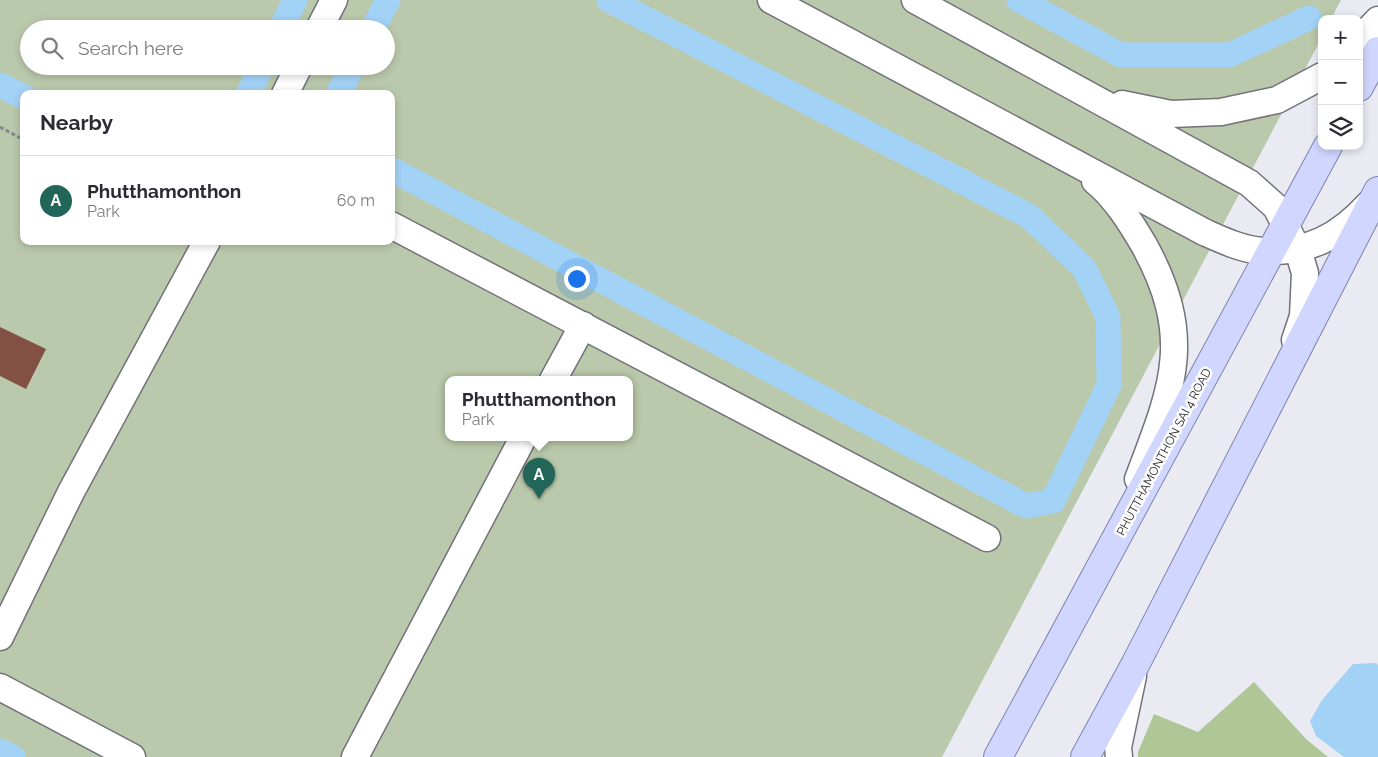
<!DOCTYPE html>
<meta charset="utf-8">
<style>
body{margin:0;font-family:Raleway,sans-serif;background:#f2f2f3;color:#2b2b33}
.controls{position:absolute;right:15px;top:15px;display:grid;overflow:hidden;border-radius:10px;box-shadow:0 2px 8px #0003}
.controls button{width:45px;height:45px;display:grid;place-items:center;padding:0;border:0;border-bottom:1px solid #e1e1e2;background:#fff;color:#2b2b33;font:25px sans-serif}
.you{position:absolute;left:576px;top:278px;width:18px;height:18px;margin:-12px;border:4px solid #fff;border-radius:50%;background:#1a73e8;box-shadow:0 0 0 8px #1a73e833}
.badge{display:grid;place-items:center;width:32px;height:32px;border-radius:50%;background:#216658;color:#fff;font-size:16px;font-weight:700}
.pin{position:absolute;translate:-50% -41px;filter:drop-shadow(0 1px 2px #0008)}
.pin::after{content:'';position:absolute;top:26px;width:18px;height:15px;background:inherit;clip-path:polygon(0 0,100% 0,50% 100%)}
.popup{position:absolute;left:445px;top:376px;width:188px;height:65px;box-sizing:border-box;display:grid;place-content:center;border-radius:10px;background:#fff;filter:drop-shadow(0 1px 4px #0005);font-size:16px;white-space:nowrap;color:#7c7c81}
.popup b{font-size:19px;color:#2b2b33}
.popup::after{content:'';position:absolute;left:50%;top:100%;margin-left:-10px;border:10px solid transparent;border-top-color:#fff}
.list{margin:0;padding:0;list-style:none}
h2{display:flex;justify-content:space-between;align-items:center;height:65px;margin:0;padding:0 20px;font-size:21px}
h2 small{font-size:16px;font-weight:400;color:#7c7c81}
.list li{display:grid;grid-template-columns:32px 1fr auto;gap:15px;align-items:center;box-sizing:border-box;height:90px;padding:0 20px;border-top:1px solid #e1e1e2}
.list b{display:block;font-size:19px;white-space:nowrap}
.list p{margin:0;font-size:16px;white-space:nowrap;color:#7c7c81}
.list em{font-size:16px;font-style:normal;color:#7c7c81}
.icon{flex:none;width:28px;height:28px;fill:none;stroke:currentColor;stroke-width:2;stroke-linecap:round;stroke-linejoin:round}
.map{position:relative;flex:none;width:1378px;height:757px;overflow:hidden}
.search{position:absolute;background:#fff;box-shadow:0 2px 8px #0003;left:20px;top:20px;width:375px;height:55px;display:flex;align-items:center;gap:12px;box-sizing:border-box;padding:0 18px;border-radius:28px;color:#7c7c81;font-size:19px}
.panel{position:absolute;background:#fff;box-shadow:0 2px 8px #0003;left:20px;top:90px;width:375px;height:155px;border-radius:10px}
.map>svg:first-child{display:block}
</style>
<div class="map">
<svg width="1378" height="757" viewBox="0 0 1378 757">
<rect width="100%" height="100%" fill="#eaeaf3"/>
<path fill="#bac9ab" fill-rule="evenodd" d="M0 0H1341L1331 19H1322V37L942 757H0ZM29 29H386V66H29ZM24 94H391V241H24ZM449 380H629V438H449Z"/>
<path fill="#afc796" d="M1254 682 1306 739 1328 757H1138V752L1154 714 1198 732Z"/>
<path fill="#a3d2f7" d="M1376 663 1378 665V757H1344L1316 736 1310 721 1322 700 1353 664Z"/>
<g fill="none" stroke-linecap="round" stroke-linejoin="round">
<g stroke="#a3d2f7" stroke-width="25">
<path d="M1019 0 1121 55H1229L1309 18"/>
<path d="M281 29 295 0"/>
<path d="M373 29 388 0"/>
<path d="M0 85 24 97"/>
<path d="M248 94 262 66"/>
<path d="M338 94 353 66"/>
<path d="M391 169 1026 506 1053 501 1109 385 1108 317 1084 268 1029 216 609 0"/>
<path d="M0 751 13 757"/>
</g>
</g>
<path fill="#835044" d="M0 327 46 349 26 389 0 376Z"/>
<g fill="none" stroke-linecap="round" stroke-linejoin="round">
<g stroke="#73727b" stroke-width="29">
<g id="minor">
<path d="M771 0 1204 232C1222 240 1243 250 1263 251 1308 253 1339 237 1369 204"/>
<path d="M915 0 1249 183 1276 207 1298 250 1305 273 1303 316 1295 340"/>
<path d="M319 29 334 0"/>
<path d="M1359 40 1378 20"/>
<path d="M285 94 299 66"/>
<path d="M1122 104 1171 114 1221 112 1277 100 1322 76"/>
<path d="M1095 181C1115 197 1131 223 1144 245 1195 338 1173 387 1138 479"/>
<path d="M391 225 987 538"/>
<path d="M553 380 583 325"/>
<path d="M0 637 71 492 207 241"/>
<path d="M0 687 132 757"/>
<path d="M355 757 523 438"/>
<path d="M1119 757 1118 747 1133 676"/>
</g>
</g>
<g stroke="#7e84af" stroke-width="30">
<g id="major">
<path d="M1359 87 1378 51"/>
<path d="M998 757 1328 146"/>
<path d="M1085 757 1135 665 1378 191"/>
</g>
</g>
<path stroke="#87878d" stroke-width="3" stroke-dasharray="4 2.5" stroke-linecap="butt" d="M0 127 24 140"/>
<use href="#minor" stroke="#fff" stroke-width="26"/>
<use href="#major" stroke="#d0d6fd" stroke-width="28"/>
</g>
<g text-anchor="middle" stroke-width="5" stroke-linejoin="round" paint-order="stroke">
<g font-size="12" fill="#1e1d21" stroke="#fff">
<text transform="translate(1164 452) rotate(-62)" y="4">PHUTTHAMONTHON SAI 4 ROAD</text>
</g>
</g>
</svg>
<div class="controls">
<button>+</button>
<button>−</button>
<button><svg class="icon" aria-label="layers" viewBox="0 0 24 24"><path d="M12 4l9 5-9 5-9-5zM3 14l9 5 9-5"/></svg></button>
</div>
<div class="you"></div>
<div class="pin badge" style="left:539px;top:499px">A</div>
<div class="popup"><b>Phutthamonthon</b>Park</div>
<div class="search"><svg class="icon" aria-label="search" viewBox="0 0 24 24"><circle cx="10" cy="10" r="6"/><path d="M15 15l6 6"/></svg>Search here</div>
<section class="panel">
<h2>Nearby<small></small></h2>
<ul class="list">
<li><span class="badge">A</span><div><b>Phutthamonthon</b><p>Park</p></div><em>60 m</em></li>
</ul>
</section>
</div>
